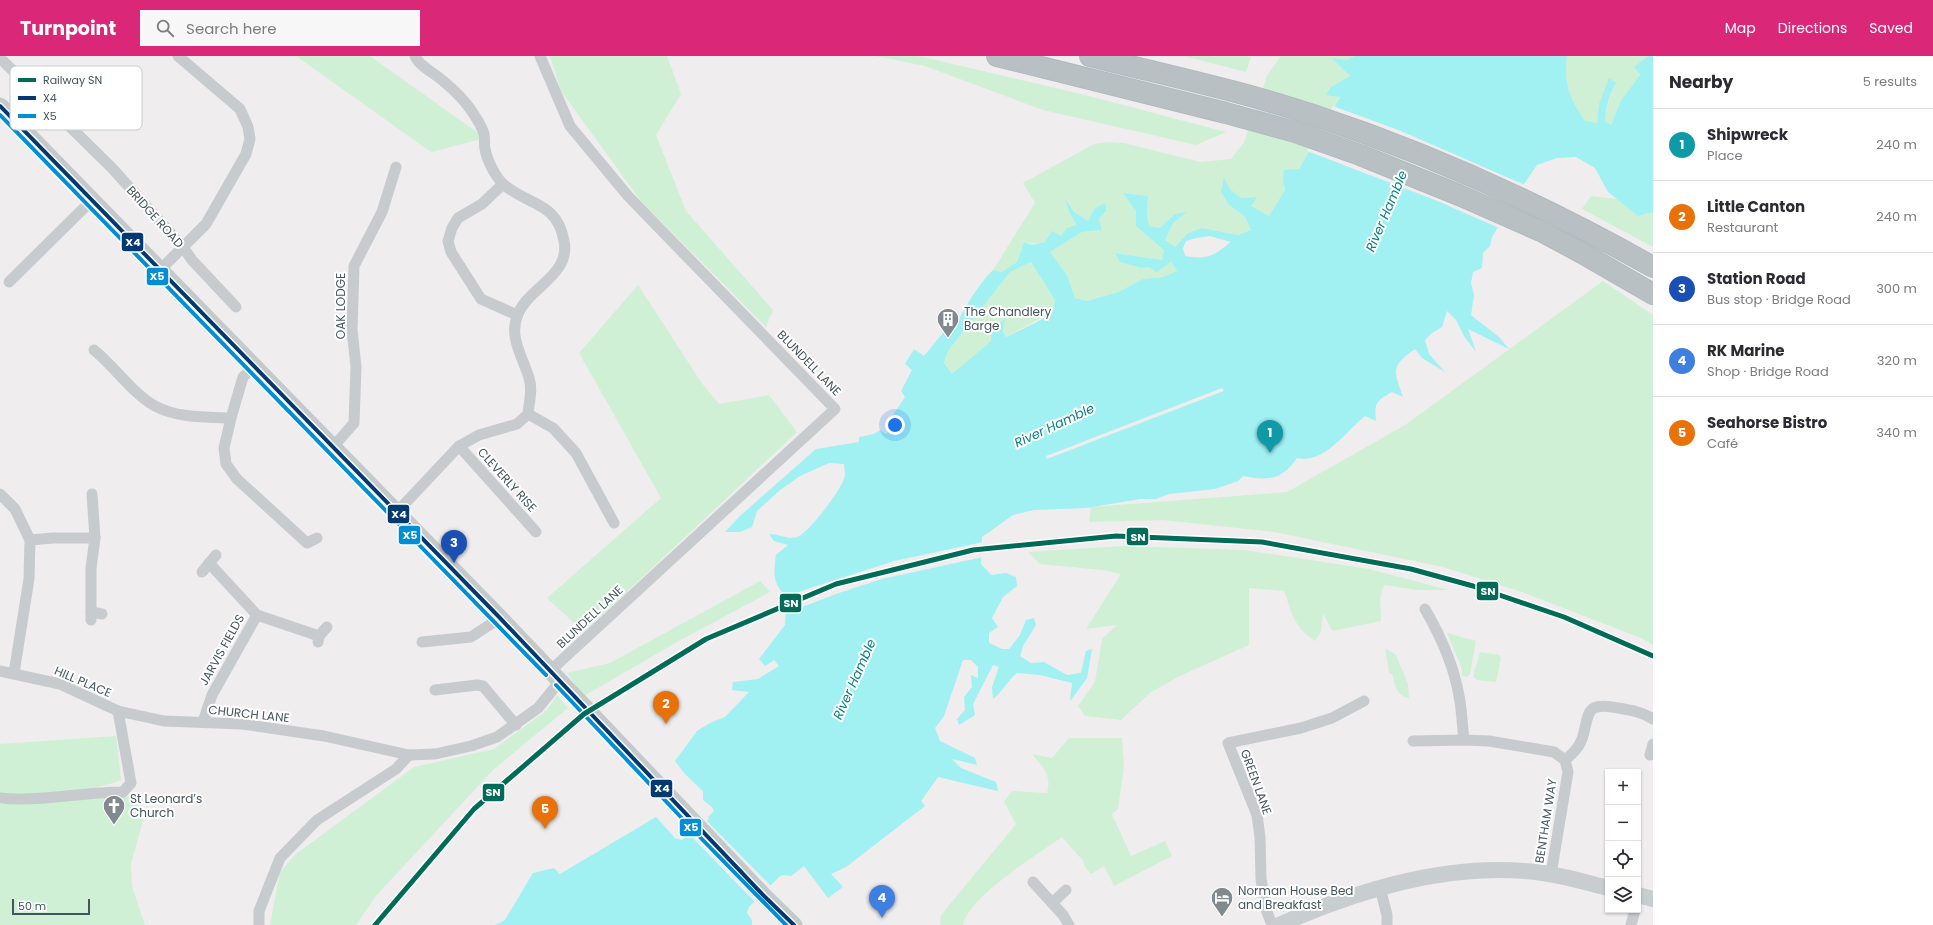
<!DOCTYPE html>
<meta charset="utf-8">
<style>
body{margin:0;font-family:Poppins,sans-serif;background:#f7f7f7;color:#2b2b33}
.controls{position:absolute;right:12px;bottom:12px;display:grid;overflow:hidden;border-radius:0px;box-shadow:0 1px 3px #0004}
.controls button{width:36px;height:36px;display:grid;place-items:center;padding:0;border:0;border-bottom:1px solid #e1e1e2;background:#fff;color:#2b2b33;font:20px sans-serif}
.scale{position:absolute;left:12px;bottom:10px;width:78px;box-sizing:border-box;padding-left:4px;border:2px solid #44555c;border-top:0;font-size:11px;line-height:14px;white-space:nowrap;color:#44555c;-webkit-text-stroke:3px #fff;paint-order:stroke}
.you{position:absolute;left:895px;top:369px;width:14px;height:14px;margin:-10px;border:3px solid #fff;border-radius:50%;background:#1a73e8;box-shadow:0 0 0 6px #1a73e833}
.badge{display:grid;place-items:center;width:26px;height:26px;border-radius:50%;background:#db2777;color:#fff;font-size:13px;font-weight:700}
.pin{position:absolute;translate:-50% -33px;filter:drop-shadow(0 1px 2px #0008)}
.pin::after{content:'';position:absolute;top:21px;width:14px;height:12px;background:inherit;clip-path:polygon(0 0,100% 0,50% 100%)}
.list{margin:0;padding:0;list-style:none}
h2{display:flex;justify-content:space-between;align-items:center;height:52px;margin:0;padding:0 16px;font-size:17px}
h2 small{font-size:13px;font-weight:400;color:#7c7c81}
.list li{display:grid;grid-template-columns:26px 1fr auto;gap:12px;align-items:center;box-sizing:border-box;height:72px;padding:0 16px;border-top:1px solid #e1e1e2}
.list b{display:block;font-size:15px;white-space:nowrap}
.list p{margin:0;font-size:13px;white-space:nowrap;color:#7c7c81}
.list em{font-size:13px;font-style:normal;color:#7c7c81}
.icon{flex:none;width:22px;height:22px;fill:none;stroke:currentColor;stroke-width:2;stroke-linecap:round;stroke-linejoin:round}
.map{position:relative;flex:none;width:1653px;height:869px;overflow:hidden}
header{display:flex;align-items:center;gap:24px;box-sizing:border-box;height:56px;padding:0 20px;background:#db2777;color:#fff}
header strong{font-size:19px}
nav{display:flex;gap:22px;margin-inline-start:auto;font-size:14px}
.search{width:280px;height:36px;background:#f7f7f7;display:flex;align-items:center;gap:10px;box-sizing:border-box;padding:0 14px;border-radius:0px;color:#7c7c81;font-size:15px}
main{display:flex}
aside{flex:1;background:#fff}
.map>svg:first-child{display:block}
</style>
<header>
<strong>Turnpoint</strong>
<div class="search"><svg class="icon" aria-label="search" viewBox="0 0 24 24"><circle cx="10" cy="10" r="6"/><path d="M15 15l6 6"/></svg>Search here</div>
<nav><a>Map</a><a>Directions</a><a>Saved</a></nav>
</header>
<main>
<div class="map">
<svg width="1653" height="869" viewBox="0 0 1653 869">
<rect width="100%" height="100%" fill="#efedee"/>
<g fill="#d0f0d5">
<path d="M296 0H370L485 82 431 96Z"/>
<path d="M550 0H667L681 38 656 79 686 155 773 254 766 271 640 144 561 35Z"/>
<path d="M876 0H919L1081 38 1226 76 1196 89 1043 54 925 10Z"/>
<path d="M1183 0H1245L1251 1 1246 16Z"/>
<path d="M1281 0H1354L1349 4 1333 2 1350 20 1331 31 1327 39 1340 40 1299 113 1283 125 1285 134 1269 161 1251 150 1257 141 1241 142 1230 133 1224 123 1229 149 1245 161 1251 174 1238 179 1202 172 1188 177 1175 191 1164 184 1173 166 1186 157 1175 158 1160 172 1149 170 1147 160 1148 140 1124 137 1136 155V170L1164 193 1162 204 1116 197 1120 206 1141 212 1171 206 1177 215 1163 221 1143 223 1118 236 1087 245 1075 243 1067 219 1050 196 1082 176 1102 174 1099 163 1106 155 1094 153 1088 165 1074 156 1070 158 1078 169C1062 180 1044 192 1024 186L1017 206 1002 216 993 214 1035 147 1023 127 1094 88 1108 86 1123 87 1201 106 1231 103 1244 86 1267 20Z"/>
<path d="M1567 0H1648L1634 11 1640 19 1620 46 1611 69 1605 65C1606 50 1610 40 1616 27L1599 48 1597 67 1585 65C1569 41 1564 29 1567 0Z"/>
<path d="M1591 140 1617 143 1638 160 1653 156V191L1582 153Z"/>
<path d="M1031 206 1055 244 1053 255 1006 281 1003 275 1004 263 991 285 952 319 944 307 948 295 1010 216Z"/>
<path d="M1603 225 1653 259V589L1641 582 1522 536 1443 511 1405 503 1274 476 1163 464 1089 466 1091 451 1287 436 1405 369Z"/>
<path d="M638 229 701 326 719 348 769 339 797 376 584 576 547 542 661 442 579 297Z"/>
<path d="M1124 490 1245 494 1369 513 1449 534H1417L1384 529 1380 541 1381 565 1332 575 1323 557 1321 576 1315 585C1293 570 1293 559 1284 535L1249 532V589L1182 619 1151 636 1121 664 1085 660 1078 650 1095 626 1102 583 1117 569 1086 573 1121 518 1102 514 1040 508 1028 496Z"/>
<path d="M760 525 770 536 677 586 584 640 567 617 610 607Z"/>
<path d="M1447 577 1476 585 1470 618 1467 621 1462 620 1461 610Z"/>
<path d="M1385 592 1396 599 1408 628 1409 642C1397 640 1394 629 1393 619L1389 617Z"/>
<path d="M1480 596 1499 599 1501 602 1496 626 1477 624 1473 621Z"/>
<path d="M557 639 568 652 493 714 375 841 356 869H270L280 816 296 798 414 711 494 693 547 654Z"/>
<path d="M116 680 121 724C92 736 31 741 0 737V688Z"/>
<path d="M1069 682H1122L1124 711 1118 753 1112 758 1131 800 1165 785 1172 800 1114 830 1104 810 1091 818 1083 808 1084 806 1062 781C1039 797 967 842 963 869H940L941 859 1016 768 1004 746 1012 735 1047 737C1052 719 1043 711 1032 698L1052 702Z"/>
<path d="M131 740 145 757 131 808 132 830 145 869H0V748Z"/>
</g>
<path fill="#a1f0f2" fill-rule="evenodd" d="M1354 0H1567C1564 29 1569 41 1585 65L1597 67 1599 48 1609 22 1616 27C1609 40 1606 50 1605 65L1611 69 1620 46 1640 19 1634 11 1648 0H1653V156L1638 160 1608 136 1595 112 1576 101 1557 102 1537 109 1526 125 1492 181 1490 190 1483 197 1482 212 1473 216 1471 227 1474 239 1471 259 1499 281 1509 293 1468 273 1476 296 1464 280 1456 264 1447 255 1442 271 1432 277 1425 284 1429 298 1445 316 1422 302 1415 293C1391 310 1393 314 1403 341L1392 336C1376 345 1374 347 1376 365L1365 360C1345 376 1325 408 1297 402 1282 424 1268 425 1243 420L1238 425 1215 433 1169 438 1156 443H1140L1086 452 1034 454 1013 459 982 481 981 508 991 519 1006 517 1016 521 1017 530 1003 541 992 562 998 571 989 577V587L1002 593H1009L1020 579 1026 564 1034 562 1036 569 1023 590 1020 600 1031 607 1044 606 1067 619 1081 617 1086 595 1092 593 1087 622 1070 645 1072 627 1040 619 1017 617C1007 625 1003 635 993 643L992 631 999 611 993 609 973 648 975 659 959 669 957 663 965 654 964 641 972 631 971 619 978 622V611L971 604H963L944 660 935 672 940 685 975 702 977 709 952 703 961 712 996 726 998 735 938 721 921 745 925 750 846 811 831 818 843 831 828 842 804 810 791 820 783 819 779 821 749 851 747 857 752 864V869H495L505 864 533 817 554 812 560 818 656 761 675 782 682 784 687 781 689 782 709 763 708 761 714 755 712 751 703 744V735L685 718 675 705 697 675 710 667 725 661 749 636 732 634 733 626 758 623 779 610 774 604 765 610 759 603 785 569 787 542C773 527 773 519 776 499L788 489 774 485 769 478C779 478 788 484 797 481 808 478 840 435 844 423 846 419 844 412 844 408L829 407 800 420 780 434 757 455 752 471 740 476H725L740 460 816 393 859 386V381L874 378 880 374 886 378 895 371 889 365 905 341 901 335 912 314 905 308 914 293 924 300 951 267 958 265C968 246 978 229 993 214L1002 216 1017 206 1024 186 1032 189 1045 186 1052 175 1061 180 1067 172 1077 169 1070 158 1065 143 1074 156 1088 165 1094 153 1105 147 1106 155 1099 163 1102 174 1082 176 1050 196 1067 219 1075 242 1087 245 1118 236 1143 223 1163 221 1177 215 1171 206 1157 216 1149 211 1141 212 1120 206 1115 197 1162 204 1164 194 1136 170V155L1123 137 1148 140 1147 160 1149 170 1160 172 1175 158 1187 156 1173 167 1165 184 1175 191 1188 177 1202 172 1238 179 1251 174 1245 161 1229 149 1221 136 1224 122 1230 133 1241 142 1257 141 1251 150 1269 160 1285 134 1283 125 1284 114 1299 113 1340 41 1326 39 1331 31 1350 20 1332 2 1348 4ZM1210 180 1231 186C1213 200 1208 204 1185 200L1183 192 1186 185 1196 182ZM1031 206 1055 244 1053 255 1039 265 1006 281 1003 275 1005 262 991 276V285L952 318 944 307 948 295 1010 216Z"/>
<g fill="#efedee">
<path d="M1333 50 1401 75 1525 129 1499 172 1435 144 1307 95Z"/>
<path d="M1222 332 1224 335 1047 403 1046 400Z"/>
<path d="M983 486V501L882 523 839 537 784 558V542L807 533 894 505Z"/>
<path d="M706 764 772 831 756 847 690 779Z"/>
</g>
<g fill="none" stroke-linecap="round" stroke-linejoin="round">
<g stroke="#b2babe" stroke-width="22">
<g id="highway">
<path d="M997 0 1226 57 1295 76 1360 99 1459 139 1543 176 1582 197 1653 238"/>
<path d="M1090 0C1165 19 1242 35 1316 60 1433 99 1545 150 1653 211"/>
</g>
</g>
<g stroke="#c7cbce" stroke-width="11">
<path d="M540 0 570 70 628 140 835 353 550 615"/>
<path d="M0 2 112 112 183 191 192 204 236 251"/>
<path d="M503 128 482 148 458 162 452 172 448 185 451 196 481 243 517 259"/>
<path d="M160 214 206 168 246 98 250 83 248 71 240 53 178 0"/>
<path d="M9 226 92 144"/>
<path d="M94 294C114 310 133 338 155 350 177 362 206 361 231 362"/>
<path d="M254 311 243 321 231 362 224 392 226 408 237 423 307 487 317 482"/>
<path d="M528 358 553 372 576 397 614 467"/>
<path d="M459 390 536 476"/>
<path d="M333 391 354 367 356 311 352 273 354 210 382 156 396 111"/>
<path d="M0 438 15 453 30 484 29 523 14 617"/>
<path d="M397 456 459 390 479 379 517 368 528 358C529 346 533 334 529 322 523 301 508 281 518 258 529 231 571 219 564 185 557 145 528 150 503 128 495 120 487 104 485 93 484 89 485 83 484 78 482 71 477 63 473 57 465 44 453 33 442 24 433 16 419 10 415 0"/>
<path d="M30 484 53 482H95"/>
<path d="M209 507 257 559 319 580"/>
<path d="M202 516 216 499"/>
<path d="M1425 553C1440 579 1454 610 1459 640 1462 654 1462 669 1464 684"/>
<path d="M91 556 102 558"/>
<path d="M91 564V512L95 482 92 438"/>
<path d="M318 586 319 580 327 571"/>
<path d="M422 586 471 581 500 562"/>
<path d="M0 615 60 628 118 655 164 665 242 668 324 680 409 699 435 698 471 690 497 681 538 652 560 625"/>
<path d="M435 634 477 629 483 630 516 669"/>
<path d="M203 666 212 639 257 559"/>
<path d="M1413 685 1464 684 1489 685 1554 696 1565 704 1568 716 1551 818"/>
<path d="M1650 699 1653 688"/>
<path d="M1565 704C1572 698 1579 692 1582 683 1590 659 1583 645 1618 652 1631 654 1642 656 1653 663"/>
<path d="M0 742C41 746 82 736 123 736L131 727 118 655"/>
<path d="M1033 826 1063 859 1069 869"/>
<path d="M1380 832 1387 859V869"/>
<path d="M1052 847 1066 834"/>
<path d="M259 869V855L280 802 317 764 396 713 409 699"/>
<path d="M1272 869 1266 853 1261 823 1260 781 1257 759 1228 687 1301 672 1332 662 1364 645"/>
<path d="M1631 869 1635 854"/>
</g>
<g stroke="#c8cdcf" stroke-width="16">
<path d="M1638 839 1653 843"/>
<path d="M1279 869C1355 835 1441 808 1525 815 1553 817 1581 825 1608 832"/>
</g>
<path stroke="#c4c9cc" stroke-width="17" d="M0 50 500 562 764 840 794 869"/>
<use href="#highway" stroke="#b9c0c4" stroke-width="20"/>
<g stroke="#fff" stroke-width="7">
<path id="bus-1" d="M0 50 500 562 764 840 794 869"/>
</g>
<g stroke="#fff" stroke-width="7">
<g id="bus-2">
<path d="M0 59 546 619"/>
<path d="M556 629 694 775 786 869"/>
</g>
</g>
<use href="#bus-1" stroke="#013970" stroke-width="4"/>
<use href="#bus-2" stroke="#008ed4" stroke-width="4"/>
<g stroke="#fff" stroke-width="8">
<path id="rail-1" d="M375 869 474 753 584 658 706 583 836 528 973 494 1116 480 1262 486 1411 513 1473 530 1564 561 1653 600"/>
</g>
<use href="#rail-1" stroke="#006b56" stroke-width="5"/>
</g>
<defs>
<g id="building-pin" transform="scale(1.15)"><path d="M0 17L-7.5 6A9.5 9.5 0 1 1 7.5 6Z" fill="#808a8f" stroke="#fff"/><path d="M-4-6H4V6H1V3H-1V6H-4ZM-2.5-4.3h1.7v1.8h-1.7ZM.8-4.3h1.7v1.8H.8ZM-2.5-1h1.7V.8h-1.7ZM.8-1h1.7V.8H.8Z" fill="#fff"/></g>
<g id="church-pin" transform="scale(1.15)"><path d="M0 17L-7.5 6A9.5 9.5 0 1 1 7.5 6Z" fill="#808a8f" stroke="#fff"/><path d="M-1.2-6h2.4v3.5h3.3v2.4h-3.3V6h-2.4V-.1h-3.3v-2.4h3.3Z" fill="#fff"/></g>
<g id="hotel-pin" transform="scale(1.15)"><path d="M0 17L-7.5 6A9.5 9.5 0 1 1 7.5 6Z" fill="#808a8f" stroke="#fff"/><path d="M-6-4.5h1.5V1H6V5H4.5V3h-9V5H-6ZM-4 0a1.8 1.8 0 1 1 3.6 0ZM.5 0V-2.5h3Q6-2.5 6 0Z" fill="#fff"/></g>
</defs>
<g fill-rule="evenodd">
<use href="#building-pin" x="948" y="263"/>
<use href="#church-pin" x="114" y="750"/>
<use href="#hotel-pin" x="1222" y="842"/>
</g>
<g text-anchor="middle" stroke-width="4" stroke-linejoin="round" paint-order="stroke">
<g font-size="12" fill="#44555c" stroke="#fff">
<text transform="translate(155 161) rotate(48)" y="4">BRIDGE ROAD</text>
<text transform="translate(341 250) rotate(-90)" y="4">OAK LODGE</text>
<text transform="translate(809 307) rotate(46)" y="4">BLUNDELL LANE</text>
<text transform="translate(507 424) rotate(48)" y="4">CLEVERLY RISE</text>
<text transform="translate(590 561) rotate(-43)" y="4">BLUNDELL LANE</text>
<text transform="translate(222 594) rotate(-61)" y="4">JARVIS FIELDS</text>
<text transform="translate(83 626) rotate(23)" y="4">HILL PLACE</text>
<text transform="translate(249 658) rotate(6)" y="4">CHURCH LANE</text>
<text transform="translate(1256 726) rotate(70)" y="4">GREEN LANE</text>
<text transform="translate(1546 765) rotate(-81)" y="4">BENTHAM WAY</text>
</g>
<g font-size="12" fill="#44555c" stroke="#fff" text-anchor="start">
<text x="964" y="260">The Chandlery<tspan x="964" dy="14">Barge</tspan></text>
<text x="130" y="747">St Leonard’s<tspan x="130" dy="14">Church</tspan></text>
<text x="1238" y="839">Norman House Bed<tspan x="1238" dy="14">and Breakfast</tspan></text>
</g>
<g font-size="13" font-style="italic" fill="#068082" stroke="#fff">
<text transform="translate(1386 155) rotate(-67)" y="5">River Hamble</text>
<text transform="translate(1054 369) rotate(-25)" y="5">River Hamble</text>
<text transform="translate(854 623) rotate(-66)" y="5">River Hamble</text>
</g>
</g>
<rect x="10" y="10" width="132" height="64" rx="6" fill="#fff" stroke="#c7ccce" stroke-width="1"/>
<rect x="18" y="22" width="18" height="4" fill="#006b56"/>
<rect x="18" y="40" width="18" height="4" fill="#013970"/>
<rect x="18" y="58" width="18" height="4" fill="#008ed4"/>
<g font-size="11" fill="#44555c">
<text x="43" y="28">Railway SN</text>
<text x="43" y="46">X4</text>
<text x="43" y="64">X5</text>
</g>
<g stroke="#fff" stroke-width="1.5">
<rect x="121" y="176" width="23" height="20" rx="4" fill="#013970"/>
<rect x="146" y="211" width="23" height="19" rx="4" fill="#008ed4"/>
<rect x="387" y="448" width="23" height="20" rx="4" fill="#013970"/>
<rect x="398" y="469" width="23" height="20" rx="4" fill="#008ed4"/>
<rect x="1126" y="471" width="23" height="19" rx="4" fill="#006b56"/>
<rect x="1476" y="525" width="23" height="20" rx="4" fill="#006b56"/>
<rect x="779" y="537" width="23" height="20" rx="4" fill="#006b56"/>
<rect x="650" y="723" width="23" height="19" rx="4" fill="#013970"/>
<rect x="482" y="727" width="23" height="19" rx="4" fill="#006b56"/>
<rect x="679" y="762" width="23" height="19" rx="4" fill="#008ed4"/>
</g>
<g font-size="11" text-anchor="middle" font-weight="bold" fill="#fff">
<text x="133" y="190">X4</text>
<text x="157" y="224">X5</text>
<text x="399" y="462">X4</text>
<text x="410" y="483">X5</text>
<text x="1138" y="485">SN</text>
<text x="1488" y="539">SN</text>
<text x="791" y="551">SN</text>
<text x="662" y="736">X4</text>
<text x="493" y="740">SN</text>
<text x="691" y="775">X5</text>
</g>
</svg>
<div class="controls">
<button>+</button>
<button>−</button>
<button><svg class="icon" aria-label="locate" viewBox="0 0 24 24"><circle cx="12" cy="12" r="6"/><path d="M12 2v4M12 18v4M2 12h4M18 12h4"/></svg></button>
<button><svg class="icon" aria-label="layers" viewBox="0 0 24 24"><path d="M12 4l9 5-9 5-9-5zM3 14l9 5 9-5"/></svg></button>
</div>
<div class="scale">50 m</div>
<div class="you"></div>
<div class="pin badge" style="left:1270px;top:397px;background:#0f9aa8">1</div>
<div class="pin badge" style="left:666px;top:668px;background:#e8710a">2</div>
<div class="pin badge" style="left:454px;top:507px;background:#1a4fb4">3</div>
<div class="pin badge" style="left:882px;top:862px;background:#3f7fe0">4</div>
<div class="pin badge" style="left:545px;top:773px;background:#e8710a">5</div>
</div>
<aside>
<h2>Nearby<small>5 results</small></h2>
<ul class="list">
<li><span class="badge" style="background:#0f9aa8">1</span><div><b>Shipwreck</b><p>Place</p></div><em>240 m</em></li>
<li><span class="badge" style="background:#e8710a">2</span><div><b>Little Canton</b><p>Restaurant</p></div><em>240 m</em></li>
<li><span class="badge" style="background:#1a4fb4">3</span><div><b>Station Road</b><p>Bus stop · Bridge Road</p></div><em>300 m</em></li>
<li><span class="badge" style="background:#3f7fe0">4</span><div><b>RK Marine</b><p>Shop · Bridge Road</p></div><em>320 m</em></li>
<li><span class="badge" style="background:#e8710a">5</span><div><b>Seahorse Bistro</b><p>Café</p></div><em>340 m</em></li>
</ul>
</aside>
</main>
